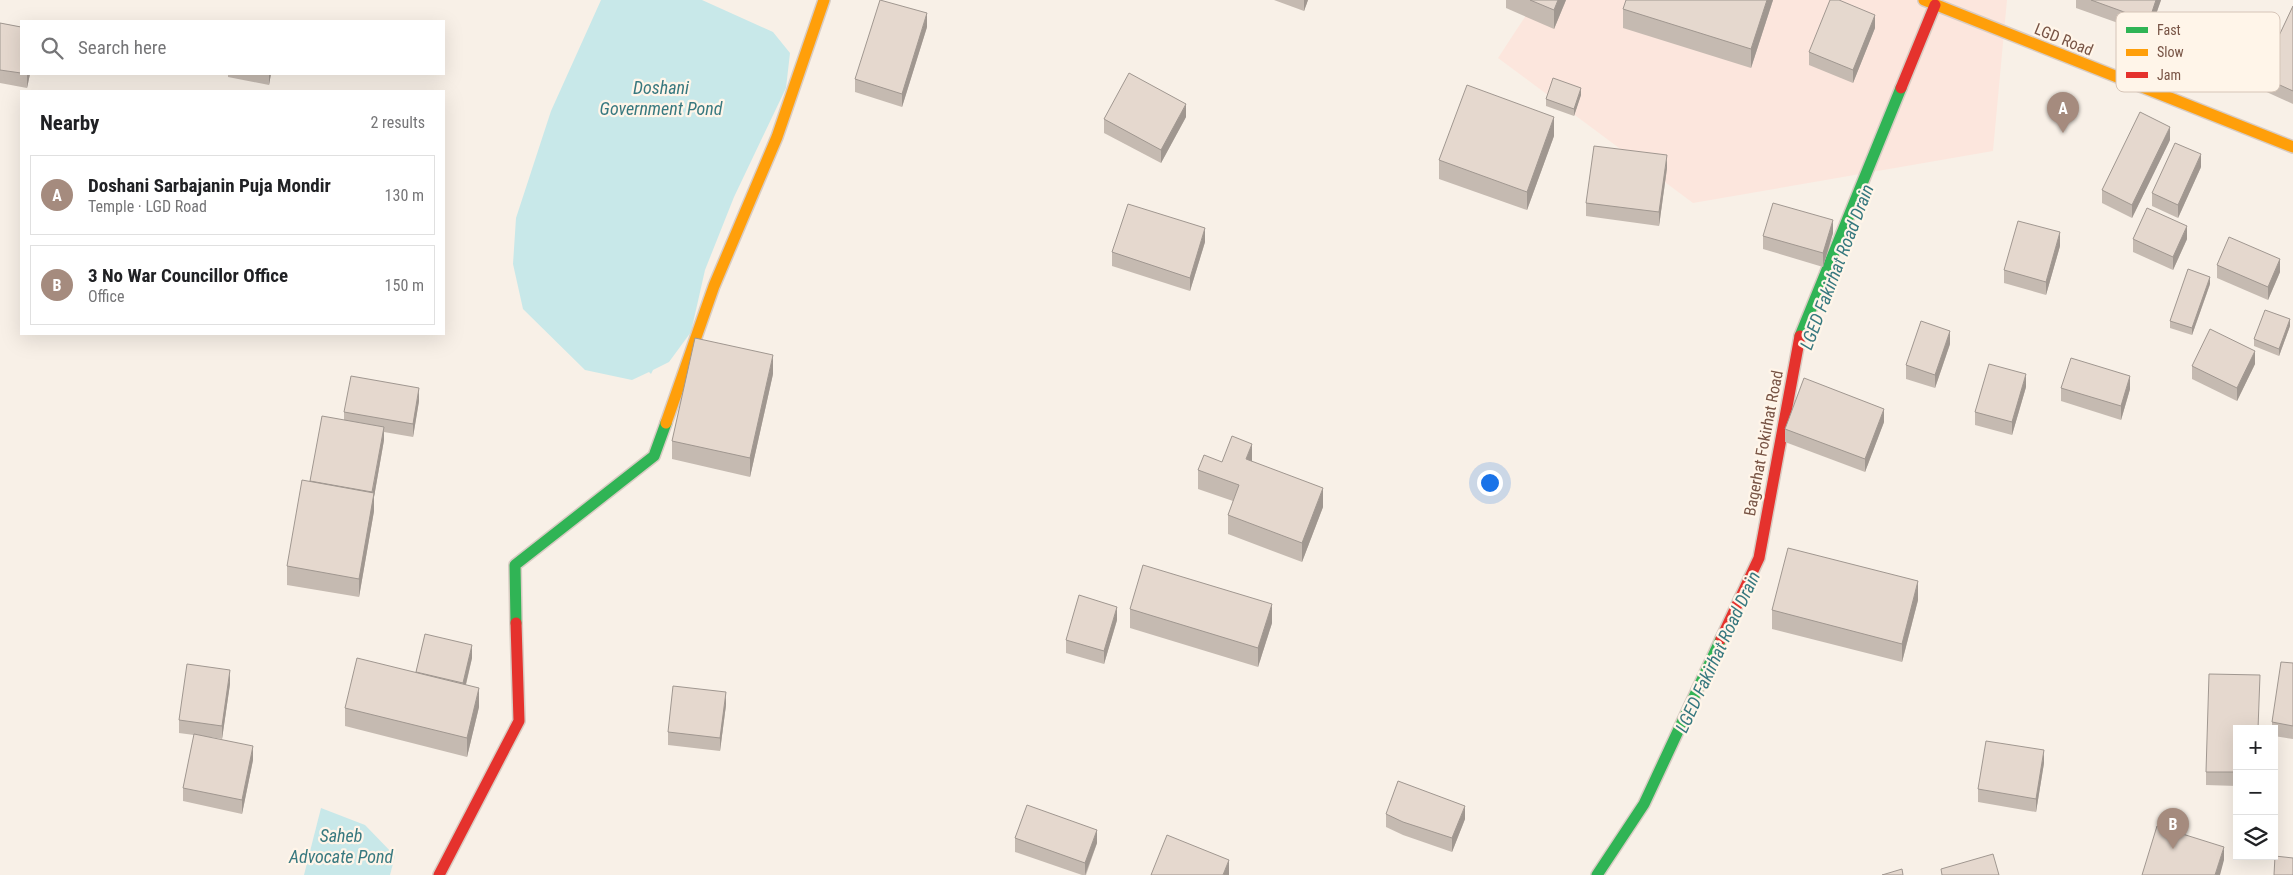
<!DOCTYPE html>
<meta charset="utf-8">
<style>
body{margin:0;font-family:"Roboto Condensed",sans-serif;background:#f6f6f6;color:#202124}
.controls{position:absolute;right:15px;bottom:15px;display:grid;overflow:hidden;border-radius:0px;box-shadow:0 5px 20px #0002}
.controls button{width:45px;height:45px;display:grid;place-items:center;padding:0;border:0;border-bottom:1px solid #e0e0e0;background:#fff;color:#202124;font:25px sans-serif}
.you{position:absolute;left:1489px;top:482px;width:18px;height:18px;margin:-12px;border:4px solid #fff;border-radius:50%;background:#1a73e8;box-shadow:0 0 0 8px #1a73e833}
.badge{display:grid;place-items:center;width:32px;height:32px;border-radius:50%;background:#a58b7e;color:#fff;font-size:16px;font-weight:700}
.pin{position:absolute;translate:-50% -41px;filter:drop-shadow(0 1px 2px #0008)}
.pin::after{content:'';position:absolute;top:26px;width:18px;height:15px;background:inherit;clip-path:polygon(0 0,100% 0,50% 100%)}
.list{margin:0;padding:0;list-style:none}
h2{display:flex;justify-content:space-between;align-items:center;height:65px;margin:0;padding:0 20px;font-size:21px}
h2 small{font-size:16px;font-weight:400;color:#757577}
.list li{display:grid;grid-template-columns:32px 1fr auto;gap:15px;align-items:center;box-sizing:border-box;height:80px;margin:0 10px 10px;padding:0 10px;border:1px solid #e0e0e0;border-radius:0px}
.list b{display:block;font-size:19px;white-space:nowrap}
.list p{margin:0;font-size:16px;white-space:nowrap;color:#757577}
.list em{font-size:16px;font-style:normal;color:#757577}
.icon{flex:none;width:28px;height:28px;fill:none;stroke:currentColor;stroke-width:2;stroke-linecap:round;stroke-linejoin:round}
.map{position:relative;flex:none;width:2293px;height:875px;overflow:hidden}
.search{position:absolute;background:#fff;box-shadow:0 5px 20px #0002;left:20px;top:20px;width:425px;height:55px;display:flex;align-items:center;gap:12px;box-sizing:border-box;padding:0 18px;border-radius:0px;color:#757577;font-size:19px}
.panel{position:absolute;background:#fff;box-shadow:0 5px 20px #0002;left:20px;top:90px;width:425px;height:245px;border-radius:0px}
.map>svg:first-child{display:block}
</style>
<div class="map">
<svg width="2293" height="875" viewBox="0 0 2293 875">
<rect width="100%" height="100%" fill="#f8f0e7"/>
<path fill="#fce6dd" d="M1536 0H2007L1993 151 1693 203 1498 58Z"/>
<g fill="#c8e8e9">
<path d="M601 0H702L773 32 790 53 786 88 734 197 705 270 691 332 669 362 653 370 651 374 649 372 632 380 585 370 523 309 513 264 516 218 551 111Z"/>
<path d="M321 808 365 825 395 856 390 875H304Z"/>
</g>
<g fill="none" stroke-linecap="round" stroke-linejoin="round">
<g stroke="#d8ccc3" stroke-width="14">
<g id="fast">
<path d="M1800 336 1901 88"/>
<path d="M516 623 515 565 654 456 666 423"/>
<path d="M1597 875 1644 804 1721 639"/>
</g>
</g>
<g stroke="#d8ccc3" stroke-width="14">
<g id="slow">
<path d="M1924 0 2293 147"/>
<path d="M666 423 714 286 777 137 824 0"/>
</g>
</g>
<g stroke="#d8ccc3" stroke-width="14">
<g id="jam">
<path d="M1901 88 1935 5"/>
<path d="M1721 639 1759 558 1800 336"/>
<path d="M439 875 519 721 516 623"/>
</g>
</g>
<use href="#fast" stroke="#30b455" stroke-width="11"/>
<use href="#slow" stroke="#ff9f0a" stroke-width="11"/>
<use href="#jam" stroke="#e5322d" stroke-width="11"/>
</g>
<g fill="#c5bab1">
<path d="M1274 0H1308L1304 11Z"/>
<path d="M1506 0H1566L1554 29 1506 8Z"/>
<path d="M1773 0 1751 68 1623 28V9Z"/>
<path d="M2076 0H2161L2149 34 2076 8Z"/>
<path d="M2293 6V104L2260 89V76Z"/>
<path d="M0 23 21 27V74H30L27 88 0 83Z"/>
<path d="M927 27 902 107 855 92V79Z"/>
<path d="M1875 28 1853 83 1809 65V52Z"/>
<path d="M228 74H271L269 85 228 77Z"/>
<path d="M1581 95 1574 116 1546 106V99Z"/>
<path d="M1186 117 1161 163 1104 133V119Z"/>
<path d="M1554 136 1527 210 1439 179V160Z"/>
<path d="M2170 140 2132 218 2102 203V190Z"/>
<path d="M2201 167 2178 218 2152 206V193Z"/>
<path d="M1667 168 1659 226 1586 216V203Z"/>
<path d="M1833 233 1823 267 1763 249V236Z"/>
<path d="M2133 239H2187L2173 270 2133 252Z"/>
<path d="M1205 242 1190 291 1112 266V252Z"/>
<path d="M2060 246 2046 295 2004 283V270Z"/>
<path d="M2217 265 2280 272 2268 300 2217 278Z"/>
<path d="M2210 284 2192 335 2170 328V321Z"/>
<path d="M2290 326 2279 356 2254 346V339Z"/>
<path d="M1950 344 1935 388 1906 379V365Z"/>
<path d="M2255 364 2237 401 2192 379V366Z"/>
<path d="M773 374 750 477 672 459V441Z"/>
<path d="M2026 387 2012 435 1975 425V412Z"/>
<path d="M2061 388 2130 389 2121 420 2061 401Z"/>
<path d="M419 401 413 437 384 432V440L374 497V511L359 597 287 585V566L310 481 344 420V412Z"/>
<path d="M1884 422 1865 472 1785 442V429Z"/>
<path d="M1222 462H1252L1323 507 1302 562 1228 534V515L1233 501 1198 489V470Z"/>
<path d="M1918 600 1902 662 1772 629V610Z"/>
<path d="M1130 609 1272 623 1258 667 1130 628Z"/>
<path d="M1117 620 1104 664 1066 653V640Z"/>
<path d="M425 634 472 658 466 685 479 707 467 757 345 726V708L416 672Z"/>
<path d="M2293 663V739L2274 736V729H2272V722Z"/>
<path d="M230 684 222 739 210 737 253 760 242 814 183 801V788L194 735 179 733V720Z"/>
<path d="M726 705 720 751 668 745V732Z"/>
<path d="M2237 729V786L2206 785V772Z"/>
<path d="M2044 763 2036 812 1978 802V789Z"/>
<path d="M1386 814 1465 819 1452 852 1403 835 1386 827Z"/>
<path d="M1015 838 1097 843 1086 875H1082L1015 852Z"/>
</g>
<g fill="#a09790">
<path d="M1304 0H1308L1304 11Z"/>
<path d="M1558 0H1566L1554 29V10Z"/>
<path d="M1767 0H1773L1751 68V49Z"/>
<path d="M2156 0H2161L2149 34V21Z"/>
<path d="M927 13V27L902 107V94Z"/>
<path d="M1875 15V28L1853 83V70Z"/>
<path d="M27 74H30L27 88Z"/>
<path d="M269 74H271L269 85Z"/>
<path d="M1581 88V95L1574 116V109Z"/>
<path d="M1186 104V117L1161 163V150Z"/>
<path d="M1554 117V136L1527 210V192Z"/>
<path d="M2170 127V140L2132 218V205Z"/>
<path d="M2201 154V167L2178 218V205Z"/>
<path d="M1667 155V168L1659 226V212Z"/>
<path d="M1833 220V233L1823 267V253Z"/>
<path d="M2187 226V239L2173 270V257Z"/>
<path d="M1205 228V242L1190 291V278Z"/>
<path d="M2060 232V246L2046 295V282Z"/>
<path d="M2280 259V272L2268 300V287Z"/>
<path d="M2210 277V284L2192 335V328Z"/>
<path d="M2290 319V326L2279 356V349Z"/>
<path d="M1950 331V344L1935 388V375Z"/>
<path d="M2255 351V364L2237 401V388Z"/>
<path d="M773 355V374L750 477V458Z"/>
<path d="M2026 374V387L2012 435V422Z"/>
<path d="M2130 376V389L2121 420V406Z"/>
<path d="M419 388V401L413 437V424Z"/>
<path d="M1884 409V422L1865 472V459Z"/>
<path d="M384 427V440L374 497V511L359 597V579L372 495Z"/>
<path d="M1252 444V463L1246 459Z"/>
<path d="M1323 488V507L1302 562V543Z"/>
<path d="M1918 581V600L1902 662V644Z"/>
<path d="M1272 604V623L1258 667V648Z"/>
<path d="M1117 607V620L1104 664V651Z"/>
<path d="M472 645V658L463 696V683Z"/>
<path d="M230 670V684L222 739V726Z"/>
<path d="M479 688V707L467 757V738Z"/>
<path d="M726 692V705L720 751V738Z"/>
<path d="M253 746V760L242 814V800Z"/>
<path d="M2044 750V763L2036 812V799Z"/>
<path d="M1465 806V819L1452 852V838Z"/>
<path d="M1097 830V843L1085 875V863Z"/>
<path d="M2224 847V860L2220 875H2215Z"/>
<path d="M1229 860V875H1223Z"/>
</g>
<g fill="#e5d8ce" stroke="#a09790">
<path d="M880 0 927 13 902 94 855 79Z"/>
<path d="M1530 0H1558L1554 10Z"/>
<path d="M1626 0H1767L1751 49 1623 9Z"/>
<path d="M1830 0H1839L1875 15 1853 70 1809 52Z"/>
<path d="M2091 0H2156L2149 21Z"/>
<path d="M2293 6V91L2260 76Z"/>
<path d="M0 23 21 27V73L0 70Z"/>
<path d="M1129 73 1186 104 1161 150 1104 119Z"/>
<path d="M1553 78 1581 88 1574 109 1546 99Z"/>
<path d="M1467 85 1554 117 1527 192 1439 160Z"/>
<path d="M2140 112 2170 127 2132 205 2102 190Z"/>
<path d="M2175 143 2201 154 2178 205 2152 193Z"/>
<path d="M1594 146 1667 155 1659 212 1586 203Z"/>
<path d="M1773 203 1833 220 1823 253 1763 236Z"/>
<path d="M1128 204 1205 228 1190 278 1112 252Z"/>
<path d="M2147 208 2187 226 2173 257 2133 239Z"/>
<path d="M2018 221 2060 232 2046 282 2004 270Z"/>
<path d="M2229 237 2280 259 2268 287 2217 265Z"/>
<path d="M2188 269 2210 277 2192 328 2170 321Z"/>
<path d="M2265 310 2290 319 2279 349 2254 339Z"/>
<path d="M1921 321 1950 331 1935 375 1906 365Z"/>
<path d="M2210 329 2255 351 2237 388 2192 366Z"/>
<path d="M695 338 773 355 750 458 672 441Z"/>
<path d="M2071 358 2130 376 2121 406 2061 388Z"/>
<path d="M1989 364 2026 374 2012 422 1975 412Z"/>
<path d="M351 376 419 388 413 424 344 412Z"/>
<path d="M1804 378 1884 409 1865 459 1785 429Z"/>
<path d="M322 416 384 427 372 492 310 481Z"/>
<path d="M1232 436 1252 444 1246 459 1323 488 1302 543 1228 515 1239 485 1198 470 1204 455 1222 462Z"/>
<path d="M302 480 374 493 359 579 287 566Z"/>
<path d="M1788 548 1918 581 1902 644 1772 610Z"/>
<path d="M1143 565 1272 604 1258 648 1130 609Z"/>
<path d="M1079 595 1117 607 1104 651 1066 640Z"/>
<path d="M425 634 472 645 463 683 416 672Z"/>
<path d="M357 658 479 688 467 738 345 708Z"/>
<path d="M2281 662 2293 663V726L2272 722Z"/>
<path d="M187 664 230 670 222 726 179 720Z"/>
<path d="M2209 674 2260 675 2258 729H2237V772H2206Z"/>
<path d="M673 686 726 692 720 738 668 732Z"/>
<path d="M194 734 253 746 242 800 183 788Z"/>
<path d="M1986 741 2044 750 2036 799 1978 789Z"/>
<path d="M1398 781 1465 806 1452 838 1403 822 1386 814Z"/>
<path d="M1027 805 1097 830 1085 863 1015 838Z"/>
<path d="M2157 826 2224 847 2215 875H2142Z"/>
<path d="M1167 835 1229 860 1223 875H1151Z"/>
<path d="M1993 854 1999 875H1942L1941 869Z"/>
<path d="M2275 856 2293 858V875H2274Z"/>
<path d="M1902 869 1903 875H1882Z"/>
</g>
<g text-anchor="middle" stroke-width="4.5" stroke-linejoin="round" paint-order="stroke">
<g font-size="16" fill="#785445" stroke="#fff5e9">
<text transform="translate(2064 39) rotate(22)" y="6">LGD Road</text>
<text transform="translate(1763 443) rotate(-79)" y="6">Bagerhat Fokirhat Road</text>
</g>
<g font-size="18" font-style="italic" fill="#37787f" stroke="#fff5e9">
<text x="661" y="94">Doshani<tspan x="661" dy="21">Government Pond</tspan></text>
<text transform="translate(1837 267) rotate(-69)" y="6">LGED Fakirhat Road Drain</text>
<text transform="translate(1718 652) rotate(-65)" y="6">LGED Fakirhat Road Drain</text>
<text x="341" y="842">Saheb<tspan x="341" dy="21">Advocate Pond</tspan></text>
</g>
</g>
<rect x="2116" y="12" width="164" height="80" rx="8" fill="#fff5e9" stroke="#d6c5b8" stroke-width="1"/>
<rect x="2126" y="27" width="22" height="6" fill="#30b455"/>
<rect x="2126" y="49" width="22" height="7" fill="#ff9f0a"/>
<rect x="2126" y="72" width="22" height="6" fill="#e5322d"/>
<g font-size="14" fill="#785445">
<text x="2157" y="35">Fast</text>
<text x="2157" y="57">Slow</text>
<text x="2157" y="80">Jam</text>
</g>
</svg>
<div class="controls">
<button>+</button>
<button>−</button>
<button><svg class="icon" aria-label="layers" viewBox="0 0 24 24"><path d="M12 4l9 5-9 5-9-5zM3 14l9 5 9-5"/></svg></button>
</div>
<div class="you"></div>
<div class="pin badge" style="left:2063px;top:133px">A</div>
<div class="pin badge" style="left:2173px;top:849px">B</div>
<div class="search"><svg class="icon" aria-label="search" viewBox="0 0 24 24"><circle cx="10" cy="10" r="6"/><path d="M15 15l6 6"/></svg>Search here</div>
<section class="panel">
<h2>Nearby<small>2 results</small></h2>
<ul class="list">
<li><span class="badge">A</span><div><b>Doshani Sarbajanin Puja Mondir</b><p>Temple · LGD Road</p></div><em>130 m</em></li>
<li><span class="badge">B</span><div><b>3 No War Councillor Office</b><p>Office</p></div><em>150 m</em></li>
</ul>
</section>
</div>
